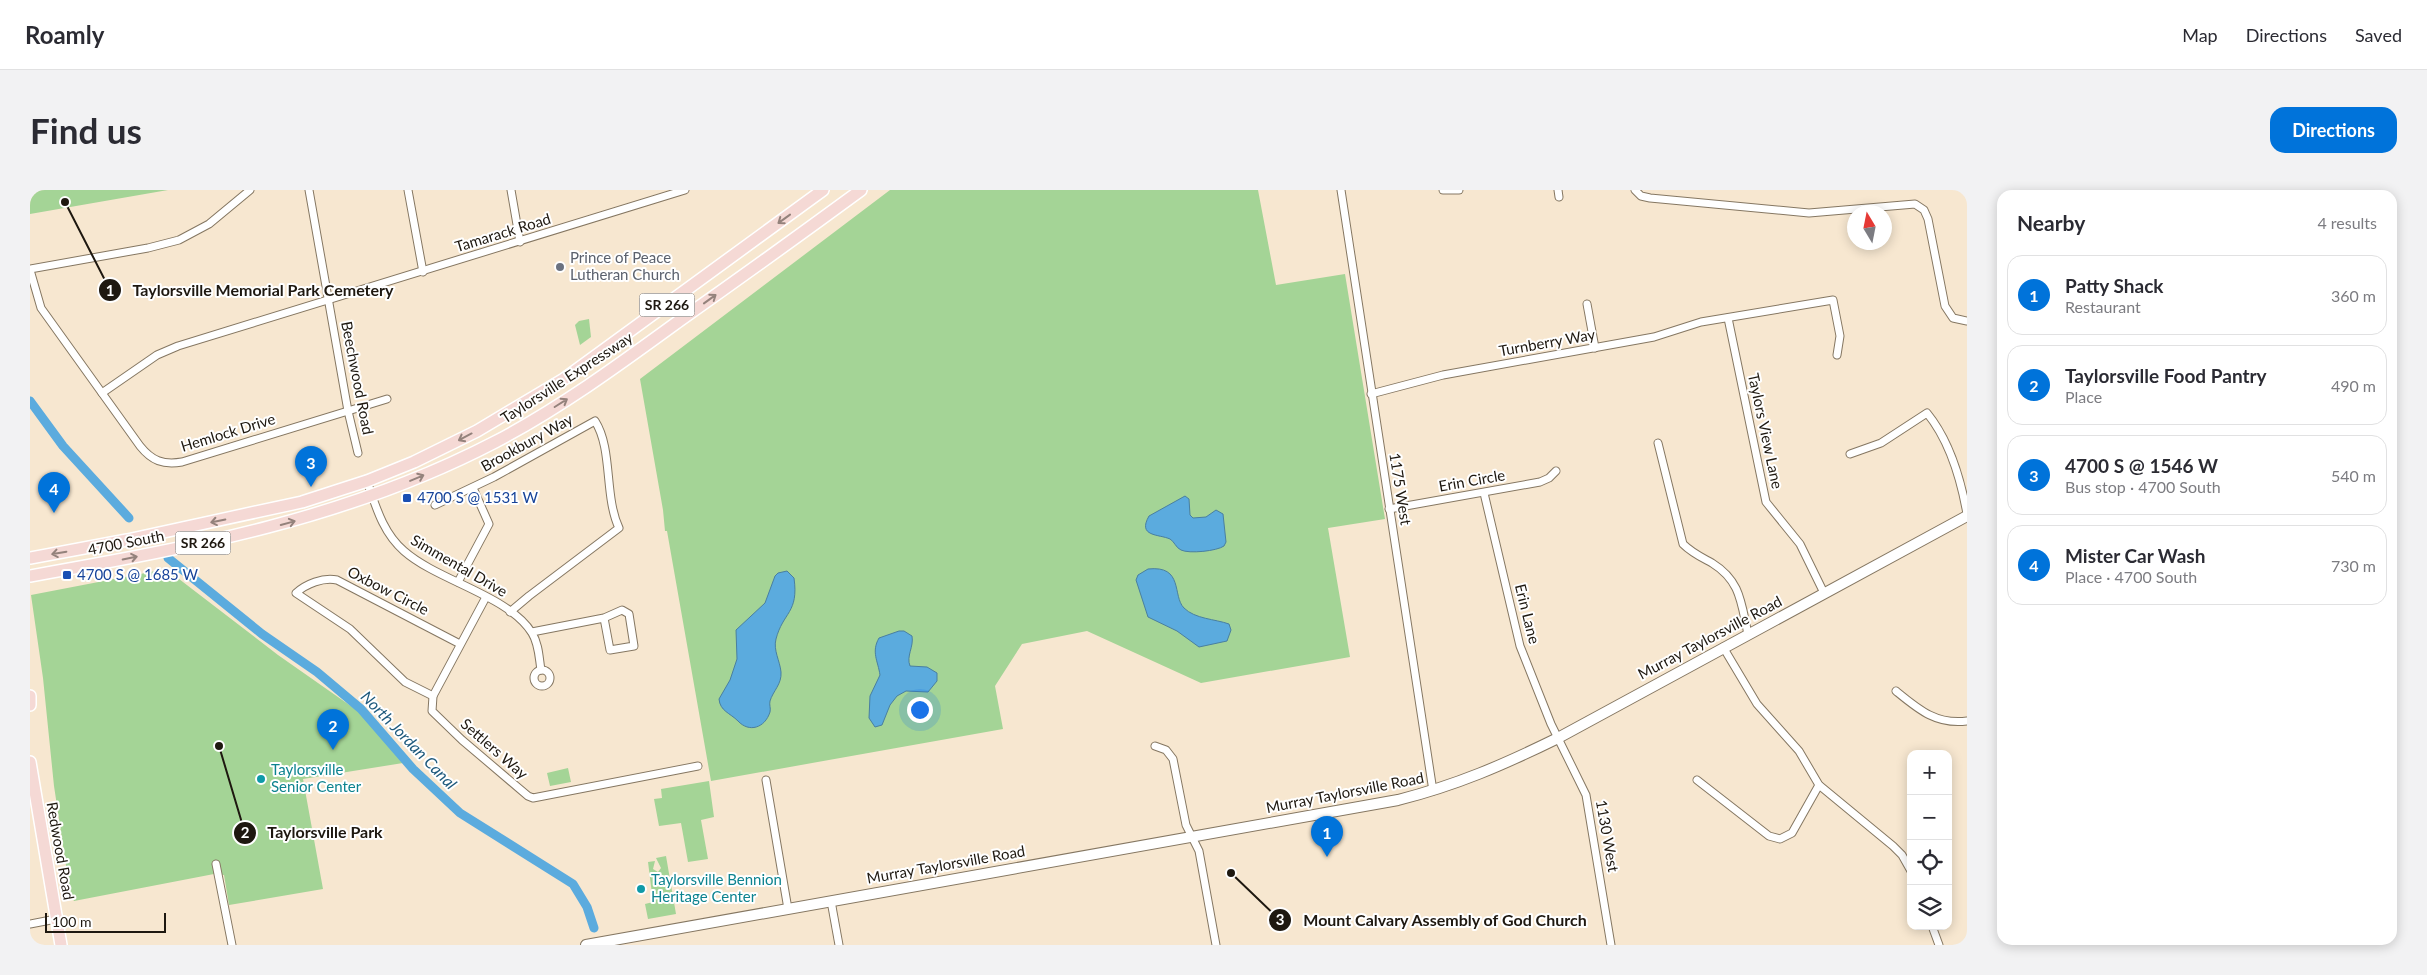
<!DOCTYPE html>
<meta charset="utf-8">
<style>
body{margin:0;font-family:Lato,sans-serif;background:#f2f2f3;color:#2b2b33}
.controls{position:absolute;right:15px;bottom:15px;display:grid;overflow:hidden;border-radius:10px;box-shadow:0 2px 12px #0003}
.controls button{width:45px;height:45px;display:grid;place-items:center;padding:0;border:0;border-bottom:1px solid #e1e1e2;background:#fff;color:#2b2b33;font:25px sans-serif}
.compass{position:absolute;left:1817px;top:15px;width:45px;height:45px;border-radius:50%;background:#fff;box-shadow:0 2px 12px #0003;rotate:350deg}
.scale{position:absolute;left:15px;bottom:12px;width:121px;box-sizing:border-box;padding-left:5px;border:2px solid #1e1810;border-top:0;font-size:14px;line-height:18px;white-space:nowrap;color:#1e1810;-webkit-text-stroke:4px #fff;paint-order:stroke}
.you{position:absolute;left:889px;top:519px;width:18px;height:18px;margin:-12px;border:4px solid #fff;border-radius:50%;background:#1a73e8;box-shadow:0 0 0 8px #1a73e833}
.badge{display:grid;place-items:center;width:32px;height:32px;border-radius:50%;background:#0073da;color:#fff;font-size:16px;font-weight:700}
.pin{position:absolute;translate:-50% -41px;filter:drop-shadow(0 1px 2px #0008)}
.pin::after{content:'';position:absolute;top:26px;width:18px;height:15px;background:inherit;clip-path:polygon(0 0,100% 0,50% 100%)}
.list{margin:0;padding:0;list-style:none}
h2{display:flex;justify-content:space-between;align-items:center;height:65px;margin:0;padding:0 20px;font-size:21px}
h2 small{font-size:16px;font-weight:400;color:#7c7c81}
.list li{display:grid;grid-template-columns:32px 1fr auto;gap:15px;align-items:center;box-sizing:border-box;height:80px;margin:0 10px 10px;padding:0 10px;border:1px solid #e1e1e2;border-radius:15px}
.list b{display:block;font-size:19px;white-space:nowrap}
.list p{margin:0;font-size:16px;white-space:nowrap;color:#7c7c81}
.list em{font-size:16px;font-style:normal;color:#7c7c81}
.icon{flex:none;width:28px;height:28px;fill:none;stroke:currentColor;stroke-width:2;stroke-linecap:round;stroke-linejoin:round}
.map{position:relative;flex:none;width:1937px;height:755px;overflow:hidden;border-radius:15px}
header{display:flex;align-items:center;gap:30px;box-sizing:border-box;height:70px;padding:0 25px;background:#fff;border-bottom:1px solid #e1e1e2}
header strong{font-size:24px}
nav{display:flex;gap:28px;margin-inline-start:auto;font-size:18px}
.intro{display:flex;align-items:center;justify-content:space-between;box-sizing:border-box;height:120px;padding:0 30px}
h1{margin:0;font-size:35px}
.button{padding:12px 22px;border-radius:15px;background:#0073da;color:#fff;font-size:18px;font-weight:700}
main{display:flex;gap:30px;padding:0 30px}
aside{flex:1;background:#fff;border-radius:15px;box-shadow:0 2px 12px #0003}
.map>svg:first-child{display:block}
</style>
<header>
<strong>Roamly</strong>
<nav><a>Map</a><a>Directions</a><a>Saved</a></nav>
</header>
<div class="intro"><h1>Find us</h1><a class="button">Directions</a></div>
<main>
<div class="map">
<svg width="1937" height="755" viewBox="0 0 1937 755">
<rect width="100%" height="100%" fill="#f7e7d0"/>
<g fill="#a4d496">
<path d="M0 0H138L0 24Z"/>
<path d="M860 0H1228L1246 95 1315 84 1355 329 1298 338 1320 467 1171 493 1057 441 992 454 965 496 973 539 681 591 637 341H635L633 320 610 189Z"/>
<path d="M559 129 561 147 550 155 545 135 549 131Z"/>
<path d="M136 379 248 465 328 521 373 573 273 589 293 699 199 715 194 685 184 684 44 711 40 702 24 596 13 488 1 405Z"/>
<path d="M538 578 541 592 520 596 517 583Z"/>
<path d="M679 591 684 627 671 630 678 669 658 672 651 633 629 636 624 609 632 608 631 599Z"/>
<path d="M636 666 646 724 618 729 615 714 623 712 618 672 625 671 623 679 628 682 631 678 626 668Z"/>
</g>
<g fill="#5babde" stroke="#497fa0">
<path d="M1155 306 1159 309 1160 325 1163 328 1176 327 1186 320 1193 324 1196 352 1194 356C1187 361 1159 364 1151 360 1146 358 1144 351 1140 349 1129 344 1107 347 1119 326Z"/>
<path d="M1118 379C1154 375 1142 406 1154 418 1165 429 1185 429 1199 434L1201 440 1197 451 1169 457 1147 441 1118 427 1106 390 1108 385Z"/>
<path d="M757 381 764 388C769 423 753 422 746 449 743 460 750 471 751 482 752 494 743 501 740 511 739 515 741 518 740 522 735 538 719 543 708 531 700 523 690 521 689 509L700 490 707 469 706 440 735 413 745 386 748 383Z"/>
<path d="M869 441H874L882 446C884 457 876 466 880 476L897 477 907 483V491L898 502 876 501 867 506 860 515 852 535 845 537 839 528 840 506 850 485C848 471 841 462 849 448Z"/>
</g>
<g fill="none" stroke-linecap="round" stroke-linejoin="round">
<g stroke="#5babde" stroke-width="9">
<path d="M0 211 33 256 99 328"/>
<path d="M138 368 232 444 287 482 331 519 383 579 430 623 543 694 557 717 564 738"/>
</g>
<g stroke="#857762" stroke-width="9">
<g id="street">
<path d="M279 0 318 221 328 263"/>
<path d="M378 0 393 82"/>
<path d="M481 0 490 52"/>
<path d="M1311 0 1403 601"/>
<path d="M1413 0H1429"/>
<path d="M1528 0 1529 7"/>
<path d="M1605 0 1611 6 1620 8 1779 23 1885 14 1894 20 1898 29 1915 116 1923 128 1937 131"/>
<path d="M0 79 118 58 149 50 179 34 220 0"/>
<path d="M0 80 11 118 110 256C122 271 133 275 152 272L357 209"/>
<path d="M1557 114 1565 158"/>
<path d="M1698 128 1736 312 1770 354 1794 403"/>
<path d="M72 203 127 165 148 156 655 0"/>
<path d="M1341 204 1413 185 1624 147 1671 132 1803 110 1810 146 1807 165"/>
<path d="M1628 253 1653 354C1662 363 1671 367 1682 373 1711 391 1711 413 1718 444"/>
<path d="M1820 264 1851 253 1897 223C1919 250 1931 290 1937 324"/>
<path d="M337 291C346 317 353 343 374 361 408 391 478 405 502 443 509 454 509 468 511 480"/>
<path d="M1454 303 1490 456 1521 534 1556 605 1581 755"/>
<path d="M405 315 464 287 565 231C583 259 574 306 589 338L499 406 480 422"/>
<path d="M1359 319 1510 292 1519 288 1526 281"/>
<path d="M428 392 459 334 443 298"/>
<path d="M456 407 403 506 402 521 432 550 498 606 503 608 668 576"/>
<path d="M502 442 574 428 592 420 599 424 604 456 580 460 574 428"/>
<path d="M1693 457 1727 514 1769 561 1789 595 1863 656 1872 665 1881 681"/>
<circle cx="512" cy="488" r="8"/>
<path d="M1866 501C1888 519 1906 535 1937 531"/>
<path d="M403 506 375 492 320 439 266 403C276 394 293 387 307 390L430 454"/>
<path d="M1125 556 1136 560 1143 569 1156 635 1169 661 1186 755"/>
<path d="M736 590 758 719"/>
<path d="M1667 590 1739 646 1750 649 1762 643 1789 595"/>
<path d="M186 674 202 755"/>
<path d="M801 711 809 755"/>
<path d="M0 734 26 729"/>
<path d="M1902 736 1909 755"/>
</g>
</g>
<g stroke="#857762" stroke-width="12">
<path id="secondary" d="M556 755 1368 610C1427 595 1473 575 1528 548L1937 326"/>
</g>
<g stroke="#fff" stroke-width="14">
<g id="primary">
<path d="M0 368 97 350 272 312 337 291 384 272 447 241 534 189 793 0"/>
<path d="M0 386C163 357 317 329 465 252 530 218 590 174 649 131 710 88 771 44 831 0"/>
<path d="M0 506V515"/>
<path d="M0 572 31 755"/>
</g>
</g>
<use href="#street" stroke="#fff" stroke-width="7"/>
<use href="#secondary" stroke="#fff" stroke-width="10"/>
<use href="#primary" stroke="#f5d9d5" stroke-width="11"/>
</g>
<defs><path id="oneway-shaft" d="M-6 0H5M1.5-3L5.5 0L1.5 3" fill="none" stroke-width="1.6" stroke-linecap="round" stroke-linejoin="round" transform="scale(1.25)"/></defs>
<g stroke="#94827c">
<use href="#oneway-shaft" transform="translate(754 29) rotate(144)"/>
<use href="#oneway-shaft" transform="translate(680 109) rotate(-36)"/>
<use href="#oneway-shaft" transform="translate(531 213) rotate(-32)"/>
<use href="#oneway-shaft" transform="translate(435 247) rotate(152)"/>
<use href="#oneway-shaft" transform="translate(387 288) rotate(-23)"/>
<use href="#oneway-shaft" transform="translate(188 331) rotate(168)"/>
<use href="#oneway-shaft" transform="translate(258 333) rotate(-15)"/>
<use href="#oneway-shaft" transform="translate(29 363) rotate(170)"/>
<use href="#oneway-shaft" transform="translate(100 368) rotate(-12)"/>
</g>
<circle fill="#6b7280" stroke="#fff" stroke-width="2" cx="530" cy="77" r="5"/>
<g fill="#1a4fb4" stroke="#fff" stroke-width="2">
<rect x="372" y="303" width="10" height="10" rx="2.5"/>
<rect x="32" y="380" width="10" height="10" rx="2.5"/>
</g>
<g fill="#0f9aa8" stroke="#fff" stroke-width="2">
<circle cx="231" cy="589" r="5"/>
<circle cx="611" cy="699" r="5"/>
</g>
<g text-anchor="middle" stroke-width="4" stroke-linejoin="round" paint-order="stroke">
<g fill="#fff" stroke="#625d58" stroke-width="1">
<rect x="609.5" y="103.5" width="55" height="23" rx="4"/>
<rect x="145.5" y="341.5" width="55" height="23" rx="4"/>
</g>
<g font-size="14" font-weight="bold" fill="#1e1810">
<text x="637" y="120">SR 266</text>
<text x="173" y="358">SR 266</text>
</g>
<g font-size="15" fill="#1e1810" stroke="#fff">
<text transform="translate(473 43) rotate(-17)" y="5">Tamarack Road</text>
<text transform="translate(1517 153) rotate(-10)" y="5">Turnberry Way</text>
<text transform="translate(327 188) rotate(79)" y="5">Beechwood Road</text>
<text transform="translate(537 188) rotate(-33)" y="5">Taylorsville Expressway</text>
<text transform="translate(1735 241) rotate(78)" y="5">Taylors View Lane</text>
<text transform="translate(198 243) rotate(-17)" y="5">Hemlock Drive</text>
<text transform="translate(497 253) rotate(-29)" y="5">Brookbury Way</text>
<text transform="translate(1442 291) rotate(-10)" y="5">Erin Circle</text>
<text transform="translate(1370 299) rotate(81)" y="5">1175 West</text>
<text transform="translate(96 353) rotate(-11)" y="5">4700 South</text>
<text transform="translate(429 376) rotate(30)" y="5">Simmental Drive</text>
<text transform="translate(358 401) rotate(27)" y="5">Oxbow Circle</text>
<text transform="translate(1497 424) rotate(76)" y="5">Erin Lane</text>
<text transform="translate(1680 448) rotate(-28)" y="5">Murray Taylorsville Road</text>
<text transform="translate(464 559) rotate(41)" y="5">Settlers Way</text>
<text transform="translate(1315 603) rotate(-11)" y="5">Murray Taylorsville Road</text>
<text transform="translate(1577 646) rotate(80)" y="5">1130 West</text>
<text transform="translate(30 661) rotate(80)" y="5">Redwood Road</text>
<text transform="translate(916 675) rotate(-10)" y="5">Murray Taylorsville Road</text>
</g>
<g font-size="15" fill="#5b616d" stroke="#fff" text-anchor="start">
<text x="540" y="73">Prince of Peace<tspan x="540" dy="17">Lutheran Church</tspan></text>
</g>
<g font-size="15" fill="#164399" stroke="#fff" text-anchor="start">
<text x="387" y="313">4700 S @ 1531 W</text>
<text x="47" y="390">4700 S @ 1685 W</text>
</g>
<g font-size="15" fill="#0d838f" stroke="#fff" text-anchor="start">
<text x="241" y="585">Taylorsville<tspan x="241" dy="17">Senior Center</tspan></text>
<text x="621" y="695">Taylorsville Bennion<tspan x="621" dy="17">Heritage Center</tspan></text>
</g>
<g font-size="16" font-style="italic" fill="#1f5a7d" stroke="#fff">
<text transform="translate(379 550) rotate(46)" y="6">North Jordan Canal</text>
</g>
</g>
<path fill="none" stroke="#1e1810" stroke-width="2" d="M35 12L80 100M189 556L215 643M1201 683L1250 730"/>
<g fill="#1e1810" stroke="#fff" stroke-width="2">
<circle cx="35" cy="12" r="5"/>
<circle cx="189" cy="556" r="5"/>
<circle cx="1201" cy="683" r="5"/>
<circle cx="80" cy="100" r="12"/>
<circle cx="215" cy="643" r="12"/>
<circle cx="1250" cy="730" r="12"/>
</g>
<g font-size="15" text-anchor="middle" font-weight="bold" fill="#fff">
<text x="80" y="106">1</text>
<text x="215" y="648">2</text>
<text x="1250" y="735">3</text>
</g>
<g font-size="16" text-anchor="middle" font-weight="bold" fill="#1e1810" stroke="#fff" stroke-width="4" stroke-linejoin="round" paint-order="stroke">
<text x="233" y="106">Taylorsville Memorial Park Cemetery</text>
<text x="295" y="648">Taylorsville Park</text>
<text x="1415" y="736">Mount Calvary Assembly of God Church</text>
</g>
</svg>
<div class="controls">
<button>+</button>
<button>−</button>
<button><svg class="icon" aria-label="locate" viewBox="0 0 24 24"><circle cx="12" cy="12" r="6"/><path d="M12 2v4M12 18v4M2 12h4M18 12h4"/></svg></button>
<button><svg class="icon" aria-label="layers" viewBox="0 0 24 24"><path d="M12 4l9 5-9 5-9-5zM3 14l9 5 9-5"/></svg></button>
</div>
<svg class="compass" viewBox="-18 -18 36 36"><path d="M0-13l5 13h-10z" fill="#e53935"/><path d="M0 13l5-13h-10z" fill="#7c7c81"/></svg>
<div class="scale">100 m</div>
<div class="you"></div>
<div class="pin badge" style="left:1297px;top:667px">1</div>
<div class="pin badge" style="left:303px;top:560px">2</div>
<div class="pin badge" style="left:281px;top:297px">3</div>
<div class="pin badge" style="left:24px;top:323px">4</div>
</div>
<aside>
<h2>Nearby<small>4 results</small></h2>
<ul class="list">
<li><span class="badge">1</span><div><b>Patty Shack</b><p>Restaurant</p></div><em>360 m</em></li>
<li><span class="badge">2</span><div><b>Taylorsville Food Pantry</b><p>Place</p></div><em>490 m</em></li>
<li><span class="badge">3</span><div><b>4700 S @ 1546 W</b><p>Bus stop · 4700 South</p></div><em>540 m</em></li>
<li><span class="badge">4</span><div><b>Mister Car Wash</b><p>Place · 4700 South</p></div><em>730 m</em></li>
</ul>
</aside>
</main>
